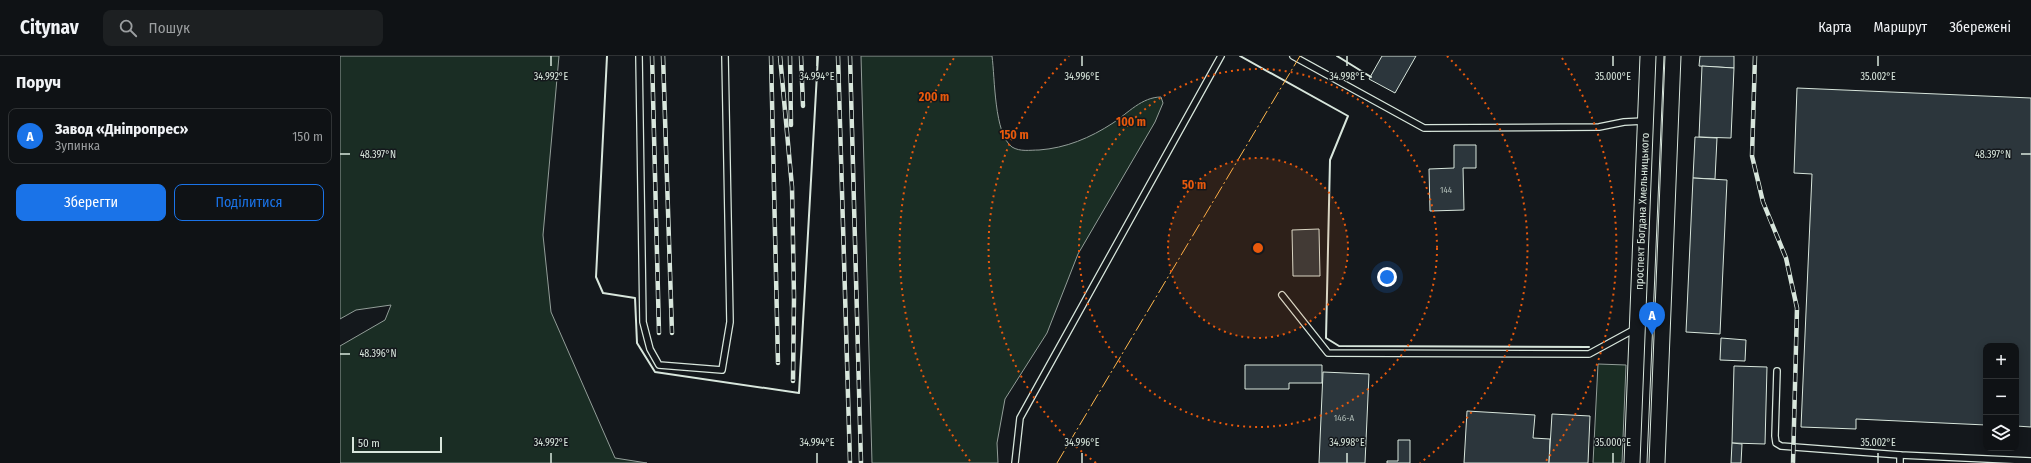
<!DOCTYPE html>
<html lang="uk">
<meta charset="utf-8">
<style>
body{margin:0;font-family:"Fira Sans Condensed",sans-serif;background:#1d2022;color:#f1f3f6}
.controls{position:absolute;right:12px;bottom:12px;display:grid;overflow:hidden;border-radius:8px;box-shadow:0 2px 10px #0003}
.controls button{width:36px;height:36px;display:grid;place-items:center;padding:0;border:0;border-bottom:1px solid #2f3234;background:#0f1215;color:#f1f3f6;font:20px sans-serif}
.scale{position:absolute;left:12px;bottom:10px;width:90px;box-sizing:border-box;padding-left:4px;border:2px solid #d8e6dc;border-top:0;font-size:11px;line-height:14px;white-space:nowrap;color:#d8e6dc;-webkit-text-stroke:3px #14181c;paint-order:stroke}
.you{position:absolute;left:1047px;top:221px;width:14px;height:14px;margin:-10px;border:3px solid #fff;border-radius:50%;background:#1a73e8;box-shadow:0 0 0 6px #1a73e833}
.badge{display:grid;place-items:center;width:26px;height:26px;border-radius:50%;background:#1a73e8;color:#fff;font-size:13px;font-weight:700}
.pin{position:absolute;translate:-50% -33px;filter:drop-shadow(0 1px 2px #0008)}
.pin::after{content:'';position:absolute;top:21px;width:14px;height:12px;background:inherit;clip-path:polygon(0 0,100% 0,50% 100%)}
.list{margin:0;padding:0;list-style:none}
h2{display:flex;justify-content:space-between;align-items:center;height:52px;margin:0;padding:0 16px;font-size:17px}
h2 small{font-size:13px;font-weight:400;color:#9b9ea0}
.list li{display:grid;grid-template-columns:26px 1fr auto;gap:12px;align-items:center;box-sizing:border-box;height:56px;margin:0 8px 8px;padding:0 8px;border:1px solid #2f3234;border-radius:8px}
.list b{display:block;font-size:15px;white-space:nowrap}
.list p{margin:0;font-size:13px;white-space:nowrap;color:#9b9ea0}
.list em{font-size:13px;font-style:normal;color:#9b9ea0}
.actions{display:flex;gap:8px;padding:12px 16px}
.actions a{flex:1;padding:9px 0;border:1px solid #1a73e8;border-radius:8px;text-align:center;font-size:14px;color:#1a73e8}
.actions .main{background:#1a73e8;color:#fff}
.icon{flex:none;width:22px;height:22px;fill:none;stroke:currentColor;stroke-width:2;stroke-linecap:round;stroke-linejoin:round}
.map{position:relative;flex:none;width:1691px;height:407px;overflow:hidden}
header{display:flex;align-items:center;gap:24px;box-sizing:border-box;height:56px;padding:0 20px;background:#0f1215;border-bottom:1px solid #2f3234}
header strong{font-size:19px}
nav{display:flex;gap:22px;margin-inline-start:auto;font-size:14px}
.search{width:280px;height:36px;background:#1d2022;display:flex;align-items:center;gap:10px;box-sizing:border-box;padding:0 14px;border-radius:8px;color:#9b9ea0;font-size:15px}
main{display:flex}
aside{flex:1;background:#0f1215}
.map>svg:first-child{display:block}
</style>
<header>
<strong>Citynav</strong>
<div class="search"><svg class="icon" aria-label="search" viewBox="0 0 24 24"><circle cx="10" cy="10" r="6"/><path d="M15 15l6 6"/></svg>Пошук</div>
<nav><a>Карта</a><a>Маршрут</a><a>Збережені</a></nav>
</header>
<main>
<aside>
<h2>Поруч<small></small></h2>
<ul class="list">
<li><span class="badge">A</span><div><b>Завод «Дніпропрес»</b><p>Зупинка</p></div><em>150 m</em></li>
</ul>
<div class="actions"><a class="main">Зберегти</a><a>Поділитися</a></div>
</aside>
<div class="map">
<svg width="1691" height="407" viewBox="0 0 1691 407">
<rect width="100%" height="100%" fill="#14181c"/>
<g fill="#1a2d24" stroke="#939e99">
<path d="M0 0H219L203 179 211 256 275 402 307 407H0V290L45 264 51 249 16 254 0 263Z"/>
<path d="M521 0H652C655 22 654 78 672 91 680 96 690 94 699 94 726 92 750 82 773 67 788 57 802 41 821 41L823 47 815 66 738 198 707 277 665 343 657 387 658 407H532Z"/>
<path d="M1258 308 1286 309 1282 407H1253Z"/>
</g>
<g fill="#2c363c" stroke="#d8e6dc">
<path d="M1042 0H1076L1055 37 1029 23Z"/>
<path d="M1360 0H1394V12L1359 10Z"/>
<path d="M1362 10 1394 12 1391 82 1359 81Z"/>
<path d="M1457 32 1691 42V371L1676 370V290H1646V369L1516 363V373L1461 371 1472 118 1454 117Z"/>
<path d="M1355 81 1377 82 1375 123 1353 122Z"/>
<path d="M1114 89H1136V112H1123L1124 154 1090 155 1089 113 1114 112Z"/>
<path d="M1353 122 1387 124 1380 278 1346 276Z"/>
<path d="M979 173 980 220H953L952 174Z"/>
<path d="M1381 282 1406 284 1405 305 1380 304Z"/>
<path d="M905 309H982V327H949V333H905Z"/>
<path d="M1394 310 1427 311 1425 388 1392 387Z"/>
<path d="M983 316 1029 318 1025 407H979Z"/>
<path d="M1127 355 1195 359 1193 382 1210 383 1209 407H1124Z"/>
<path d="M1212 358 1250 360 1248 407H1209Z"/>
<path d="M1058 384H1070V407H1047V405H1058Z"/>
<path d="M1392 387 1402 388 1401 407H1391Z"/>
</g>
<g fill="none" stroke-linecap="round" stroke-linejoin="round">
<g stroke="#d8e6dc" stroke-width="8">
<g id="lane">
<path d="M299 0 303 266 310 293 319 309 382 314 390 266 385 0"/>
<path d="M953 0 1084 72 1259 71 1284 66 1304 65"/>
<path d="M942 239 988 297 1249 298 1295 273"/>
<path d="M1437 315 1435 380 1436 387 1441 390 1560 399 1691 405"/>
<path d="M675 407 680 362 881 0"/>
<path d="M1560 407V399"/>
</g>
</g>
<g stroke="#d8e6dc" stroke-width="17">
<g id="secondary">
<path id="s1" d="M1292 407 1308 0"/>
<path d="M1317 407 1333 0"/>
</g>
</g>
<use href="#lane" stroke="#14181c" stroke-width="5.5"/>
<use href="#secondary" stroke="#14181c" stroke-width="15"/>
<path stroke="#d8e6dc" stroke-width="1" d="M1307 407 1324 0"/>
<g stroke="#d8e6dc" stroke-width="4.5">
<g id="rail">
<path d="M312 0 319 277"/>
<path d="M323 0 332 277"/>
<path d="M431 0 438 307"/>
<path d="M440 0 452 131 454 241 453 325"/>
<path d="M450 0 451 69"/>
<path d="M461 0 463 50"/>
<path d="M498 0 510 407"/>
<path d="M510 0 521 407"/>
<path d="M1415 0 1412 100 1423 146 1446 202 1457 252 1453 407"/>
</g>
</g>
<use href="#rail" stroke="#14181c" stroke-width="3" stroke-dasharray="9" stroke-linecap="butt"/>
<g stroke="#d8e6dc" stroke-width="2">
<path d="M267 0 256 221 263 237 295 242 297 287 315 316 459 337 478 0"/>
<path d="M900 0 1008 60 990 104 986 282 999 290 1249 291"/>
<path d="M997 0 1031 21"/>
</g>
<path stroke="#ffb74d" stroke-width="1" stroke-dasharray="14 3 2 3" stroke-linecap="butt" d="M717 407 960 0"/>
</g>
<path fill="none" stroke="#d8e6dc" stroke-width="1.5" d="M211 0V10M477 0V10M742 0V10M1007 0V10M1273 0V10M1538 0V10M0 98H10M1681 98H1691M0 298H10M211 397V407M477 397V407M742 397V407M1007 397V407M1273 397V407M1538 397V407"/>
<circle cx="918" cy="192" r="90" fill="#e8590c" fill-opacity=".12"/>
<g fill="none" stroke="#e8590c" stroke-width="2" stroke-dasharray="2 4">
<circle cx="918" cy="192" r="90"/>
<circle cx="918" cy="192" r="179"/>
<path d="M756 407A269 269 0 0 1 729 0M1107 0A269 269 0 0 1 1080 407"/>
<path d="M630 405A358 358 0 0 1 614 2M1222 2A358 358 0 0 1 1206 405"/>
</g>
<g text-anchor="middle" stroke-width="3" stroke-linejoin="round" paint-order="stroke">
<g font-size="9" fill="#adbab4">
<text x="1106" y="137">144</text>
<text x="1004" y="365">146-А</text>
</g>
<g font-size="11" fill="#d8e6dc" stroke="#14181c">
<text dy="4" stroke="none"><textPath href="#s1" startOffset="252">проспект Богдана Хмельницького</textPath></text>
</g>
</g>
<g font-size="10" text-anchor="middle" fill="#d8e6dc" stroke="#14181c" stroke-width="3" stroke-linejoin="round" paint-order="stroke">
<text x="211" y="24">34.992°E</text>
<text x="477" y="24">34.994°E</text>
<text x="742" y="24">34.996°E</text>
<text x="1007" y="24">34.998°E</text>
<text x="1273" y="24">35.000°E</text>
<text x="1538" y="24">35.002°E</text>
<text x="38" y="102">48.397°N</text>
<text x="1653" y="102">48.397°N</text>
<text x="38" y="301">48.396°N</text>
<text x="211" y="390">34.992°E</text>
<text x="477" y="390">34.994°E</text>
<text x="742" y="390">34.996°E</text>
<text x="1007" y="390">34.998°E</text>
<text x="1273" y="390">35.000°E</text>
<text x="1538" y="390">35.002°E</text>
</g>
<circle cx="918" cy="192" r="6" fill="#e8590c" stroke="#14181c" stroke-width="2"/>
<g font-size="12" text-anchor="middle" font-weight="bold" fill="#e8590c" stroke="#14181c" stroke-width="3" stroke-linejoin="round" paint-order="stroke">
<text x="594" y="45">200 m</text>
<text x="791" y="70">100 m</text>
<text x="674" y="83">150 m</text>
<text x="854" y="133">50 m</text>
</g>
</svg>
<div class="controls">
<button>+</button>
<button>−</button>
<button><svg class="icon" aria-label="layers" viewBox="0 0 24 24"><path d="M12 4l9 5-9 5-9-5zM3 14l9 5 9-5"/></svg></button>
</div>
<div class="scale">50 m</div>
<div class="you"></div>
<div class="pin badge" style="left:1312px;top:279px">A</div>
</div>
</main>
